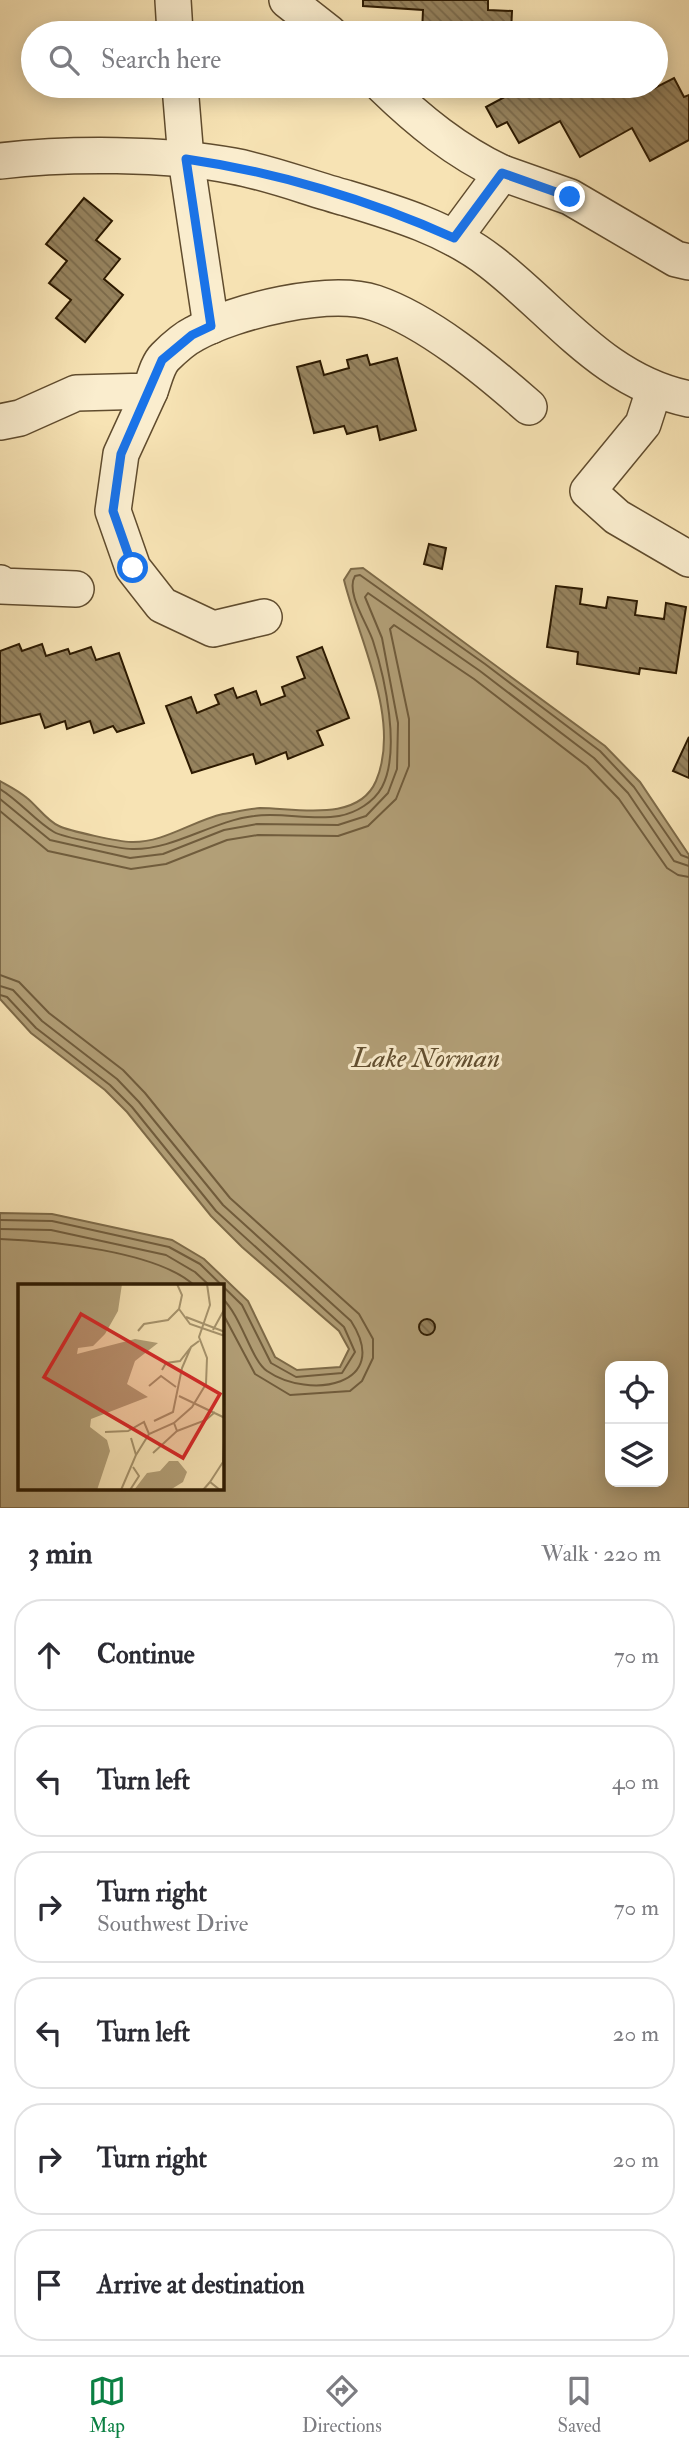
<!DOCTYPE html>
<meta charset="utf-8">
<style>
body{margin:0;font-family:"IM FELL Double Pica",serif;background:#f2f2f3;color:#2b2b33}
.controls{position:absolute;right:21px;bottom:21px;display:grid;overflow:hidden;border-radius:14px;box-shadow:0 4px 18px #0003}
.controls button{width:63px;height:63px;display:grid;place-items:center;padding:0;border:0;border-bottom:2px solid #e1e1e2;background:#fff;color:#2b2b33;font:35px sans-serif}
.stop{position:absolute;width:21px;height:21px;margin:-16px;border:5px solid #1a73e8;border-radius:50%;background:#fff}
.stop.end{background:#1a73e8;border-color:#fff;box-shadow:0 2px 7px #0008}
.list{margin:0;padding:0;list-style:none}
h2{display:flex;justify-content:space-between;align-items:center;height:91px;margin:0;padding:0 28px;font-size:30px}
h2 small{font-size:23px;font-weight:400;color:#7c7c81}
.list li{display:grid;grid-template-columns:46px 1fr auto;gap:21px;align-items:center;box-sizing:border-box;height:112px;margin:0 14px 14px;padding:0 14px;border:2px solid #e1e1e2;border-radius:28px}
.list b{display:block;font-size:26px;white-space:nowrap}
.list p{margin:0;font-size:23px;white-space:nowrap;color:#7c7c81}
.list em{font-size:23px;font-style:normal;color:#7c7c81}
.icon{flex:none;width:38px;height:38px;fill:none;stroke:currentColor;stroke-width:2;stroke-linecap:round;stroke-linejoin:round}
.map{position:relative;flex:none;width:689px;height:1508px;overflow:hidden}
.search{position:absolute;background:#fff;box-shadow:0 4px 18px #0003;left:21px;right:21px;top:21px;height:77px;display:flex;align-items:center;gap:18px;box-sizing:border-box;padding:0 24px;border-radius:38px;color:#7c7c81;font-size:26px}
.sheet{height:847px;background:#fff}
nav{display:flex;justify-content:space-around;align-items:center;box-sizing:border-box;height:98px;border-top:2px solid #e1e1e2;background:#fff;font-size:19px;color:#7c7c81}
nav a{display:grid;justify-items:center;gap:4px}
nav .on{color:#0b8043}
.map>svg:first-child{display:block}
</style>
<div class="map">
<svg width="689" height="1508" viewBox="0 0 689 1508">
<defs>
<pattern id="building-back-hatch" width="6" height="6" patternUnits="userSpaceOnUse" patternTransform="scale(1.75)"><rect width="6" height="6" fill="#96835e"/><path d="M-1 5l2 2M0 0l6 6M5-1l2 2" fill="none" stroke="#7b6a4b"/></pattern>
</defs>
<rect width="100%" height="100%" fill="#f7e3b4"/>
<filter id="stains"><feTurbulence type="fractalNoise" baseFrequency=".00286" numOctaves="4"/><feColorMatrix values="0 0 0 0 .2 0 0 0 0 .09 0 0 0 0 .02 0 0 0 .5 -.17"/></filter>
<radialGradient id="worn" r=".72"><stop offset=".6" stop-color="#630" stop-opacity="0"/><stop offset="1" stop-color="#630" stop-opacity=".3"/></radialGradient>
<path fill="#b29f77" stroke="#7d6a48" stroke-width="2" fill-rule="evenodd" d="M363 568 605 746 640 782 689 855V1508H0V1213L52 1214 172 1240 204 1259 248 1301 275 1357 297 1370 340 1367 349 1349 339 1331 242 1247 211 1216 127 1112 105 1090 31 1033 0 999V781C9 786 19 791 27 798 37 806 47 821 59 826 69 831 120 842 131 842 164 843 192 821 223 814 235 812 248 809 260 808 296 808 358 823 376 781 402 720 358 638 344 580L351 569ZM19 1286H222V1489H19ZM610 1366H663V1482H610Z"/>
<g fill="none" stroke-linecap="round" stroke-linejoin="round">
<g stroke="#705c3c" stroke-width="2">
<path d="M0 789C20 801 36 822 54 832 62 837 121 849 132 849 174 850 212 821 254 816 282 812 312 821 339 816 356 813 374 802 382 787 401 751 385 678 373 641 368 625 345 592 355 576L360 575 485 664 600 751 634 787 681 855 689 858"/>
<path d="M0 799 50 840 130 858 163 854 224 830 257 824 338 825 366 816 388 793 397 769 398 723 382 638 365 597 368 593 480 671 594 758 628 793 674 861 689 866"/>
<path d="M0 811 48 851 131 869 166 864 227 840 258 835 338 836 368 826 396 799 409 766V719L390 629 394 625 474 679 587 766 619 799 667 868 678 875 689 877"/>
<path d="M0 975 19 982 49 1013 123 1070 145 1093 230 1198 359 1314 373 1339V1358L362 1381 350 1391 290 1395 255 1374 222 1312"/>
<path d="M0 986 13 990 42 1021 117 1079 139 1102 223 1205 351 1321C393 1386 309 1400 267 1371 251 1360 242 1317 222 1298"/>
<path d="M0 995 7 997 36 1028 110 1085 132 1107 216 1211 344 1327 355 1352 342 1373 296 1377 271 1363 242 1305 200 1264 169 1247 52 1221 0 1220"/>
<path d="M0 1229 51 1230 166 1255 195 1272 210 1286"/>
<path d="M0 1239C50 1241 158 1251 195 1286"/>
</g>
</g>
<g fill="url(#building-back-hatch)" stroke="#2d1a01" stroke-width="2">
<path d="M363 0H488V10L512 11 511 33H422L423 10 363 6Z"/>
<path d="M674 78 684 97 689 95V140L650 161 632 128 580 157 560 121 519 143 507 122 497 127 486 107 514 92 511 86H649L651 90Z"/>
<path d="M84 198 112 221 96 240 120 259 104 279 123 295 85 342 56 318 71 300 49 283 67 261 46 244Z"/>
<path d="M367 355 370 365 397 358 416 430 380 440 377 426 347 434 344 426 314 433 297 367 320 361 324 375 349 368 347 360Z"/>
<path d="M429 544 446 548 442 569 424 564Z"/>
<path d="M556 586 582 589 580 604 606 608 608 597 637 601 635 615 664 619 666 603 686 607 676 673 640 668 639 674 577 664 578 652 547 647Z"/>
<path d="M19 644 22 651 42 644 46 656 68 649 70 654 91 647 96 660 119 653 144 723 117 732 113 726 94 733 90 721 67 729 65 721 45 728 40 714 0 724V651Z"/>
<path d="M322 647 349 718 317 731 323 745 288 759 286 752 256 764 253 754 192 773 166 706 191 697 197 713 219 704 215 695 233 688 237 698 256 691 261 705 285 696 282 687 305 678 297 657Z"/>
<path d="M689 737V778L673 771Z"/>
<circle cx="427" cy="1327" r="8"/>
</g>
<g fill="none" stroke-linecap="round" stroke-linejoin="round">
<g stroke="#604c2e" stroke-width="38">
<g id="minor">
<path d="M173 0 175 33"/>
<path d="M287 0 329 33"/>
<path d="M180 86 186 159 211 326"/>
<path d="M383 86C419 121 456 151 502 173"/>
<path d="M0 161C67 153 167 153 233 166 271 173 309 188 346 198 396 213 449 229 491 262 556 312 604 382 689 399"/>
<path d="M454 238 502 173 570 197 676 259 689 262"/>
<path d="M654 390 643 424 588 491 617 517 689 559"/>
<path d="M150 391 121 454 113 511 133 568 162 605 213 629 264 617"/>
<path d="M0 422 20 418 76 393 150 391C154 381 157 365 165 357 173 349 184 339 194 334 235 311 329 288 375 303 428 321 487 370 529 407"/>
<path d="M0 583 1 586 76 589"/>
</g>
</g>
<use href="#minor" stroke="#faedce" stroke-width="35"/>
</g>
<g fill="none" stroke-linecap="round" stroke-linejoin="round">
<path stroke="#1a73e8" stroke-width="9" d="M133 568 113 511 121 454 162 360 192 335 211 326 186 159C276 172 370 200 454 238L502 173 570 197"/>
</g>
<g text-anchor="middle" stroke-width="6" stroke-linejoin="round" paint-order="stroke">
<g font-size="28" font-style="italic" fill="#624f30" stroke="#faedce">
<text x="426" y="1067">Lake Norman</text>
</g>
</g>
<g transform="translate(18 1284)">
<rect width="206" height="206" fill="#f7e3b4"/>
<path d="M0 0H104L100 27 87 50 75 62 60 64 59 70 117 55 140 59 117 77 109 100 130 113 73 135 72 143 89 156 92 167 79 206H0ZM151 177H160L169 188 165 198 152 206H116L129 189 142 187Z" fill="#b29f77"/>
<path fill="none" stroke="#a6936c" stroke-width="2" d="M161 25 172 40 207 52M168 33 207 48M195 46 207 24M120 47 126 40 150 36 161 25 164 11 159 0M144 86 148 79 162 77 173 63M131 102 143 92 158 103M161 112 207 134M136 137 155 128 164 84 173 63 181 57M159 147 188 136 197 128M87 148 110 147 126 138 131 150M135 169 159 147 156 139M118 171 131 150 156 139 174 123 188 100 189 74 181 53 192 21 189 0M192 198 205 178 207 137M103 206 118 171 113 154M112 206 121 192 115 183M185 206 192 198 202 206"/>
<path fill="#d62828" fill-opacity="0.15" stroke="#d62828" stroke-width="3.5" d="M63 30 202 110 165 174 26 93Z"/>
<rect width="206" height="206" fill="none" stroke="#2d1a01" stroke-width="3.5"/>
</g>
<rect width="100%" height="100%" filter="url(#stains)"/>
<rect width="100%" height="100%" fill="url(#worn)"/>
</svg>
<div class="controls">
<button><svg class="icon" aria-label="locate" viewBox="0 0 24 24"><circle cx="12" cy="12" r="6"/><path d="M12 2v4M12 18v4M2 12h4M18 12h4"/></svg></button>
<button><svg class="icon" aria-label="layers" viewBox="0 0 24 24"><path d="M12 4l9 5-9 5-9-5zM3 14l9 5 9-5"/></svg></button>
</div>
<div class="stop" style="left:133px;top:568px"></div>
<div class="stop end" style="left:570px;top:197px"></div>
<div class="search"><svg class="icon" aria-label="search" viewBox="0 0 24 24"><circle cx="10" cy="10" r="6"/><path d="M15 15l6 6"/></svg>Search here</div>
</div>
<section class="sheet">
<h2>3 min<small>Walk · 220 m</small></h2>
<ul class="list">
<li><svg class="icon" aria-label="ahead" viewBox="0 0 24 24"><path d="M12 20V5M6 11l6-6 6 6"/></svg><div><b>Continue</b></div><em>70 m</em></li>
<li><svg class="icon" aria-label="left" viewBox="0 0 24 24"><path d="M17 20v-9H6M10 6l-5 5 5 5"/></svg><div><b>Turn left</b></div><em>40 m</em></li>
<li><svg class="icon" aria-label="right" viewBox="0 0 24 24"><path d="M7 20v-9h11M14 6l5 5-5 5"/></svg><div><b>Turn right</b><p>Southwest Drive</p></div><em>70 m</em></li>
<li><svg class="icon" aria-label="left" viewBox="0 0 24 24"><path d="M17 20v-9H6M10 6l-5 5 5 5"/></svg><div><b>Turn left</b></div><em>20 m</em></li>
<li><svg class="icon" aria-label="right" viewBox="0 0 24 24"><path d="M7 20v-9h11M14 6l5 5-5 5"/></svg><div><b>Turn right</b></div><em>20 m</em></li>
<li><svg class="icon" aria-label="arrive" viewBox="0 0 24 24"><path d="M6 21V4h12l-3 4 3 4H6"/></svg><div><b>Arrive at destination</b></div></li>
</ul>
</section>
<nav>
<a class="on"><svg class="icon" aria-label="map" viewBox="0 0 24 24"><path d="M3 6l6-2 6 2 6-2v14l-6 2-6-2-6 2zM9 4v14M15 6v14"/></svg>Map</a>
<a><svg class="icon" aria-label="directions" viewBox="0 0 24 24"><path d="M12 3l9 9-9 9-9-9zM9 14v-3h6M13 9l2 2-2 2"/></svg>Directions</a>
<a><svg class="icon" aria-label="saved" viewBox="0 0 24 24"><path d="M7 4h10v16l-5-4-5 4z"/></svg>Saved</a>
</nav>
